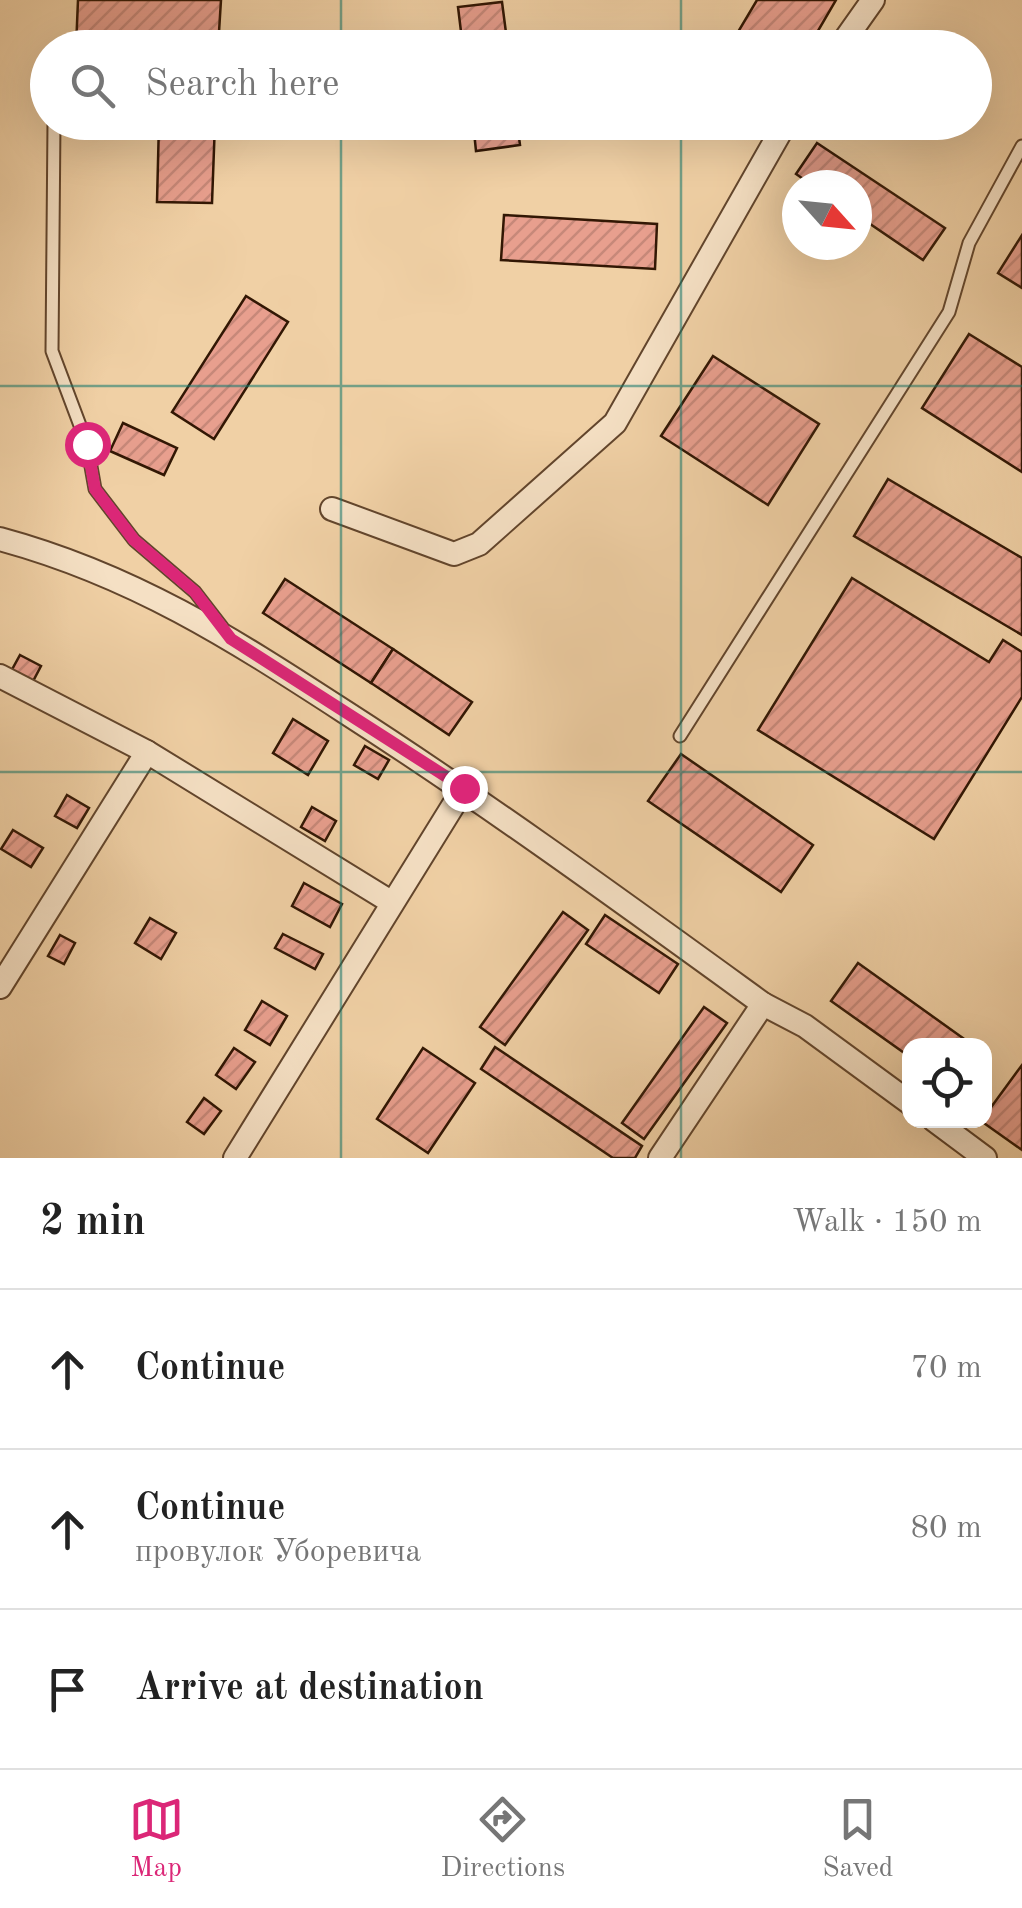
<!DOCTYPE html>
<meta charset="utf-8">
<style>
body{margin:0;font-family:"Old Standard TT",serif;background:#f2f2f2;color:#222}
.controls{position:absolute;right:30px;bottom:30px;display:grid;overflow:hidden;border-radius:20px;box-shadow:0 10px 40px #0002}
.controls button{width:90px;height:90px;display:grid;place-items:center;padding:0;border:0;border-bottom:2px solid #e0e0e0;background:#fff;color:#222;font:50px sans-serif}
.compass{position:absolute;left:782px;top:170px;width:90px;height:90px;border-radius:50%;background:#fff;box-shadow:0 10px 40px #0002;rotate:117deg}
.stop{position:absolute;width:30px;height:30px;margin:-22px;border:8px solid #db2777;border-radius:50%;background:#fff}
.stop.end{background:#db2777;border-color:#fff;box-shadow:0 2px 10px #0008}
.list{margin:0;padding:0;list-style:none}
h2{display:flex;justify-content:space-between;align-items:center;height:130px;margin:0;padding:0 40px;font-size:42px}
h2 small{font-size:32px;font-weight:400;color:#767676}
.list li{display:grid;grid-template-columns:65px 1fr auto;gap:30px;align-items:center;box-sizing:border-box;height:160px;padding:0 40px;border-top:2px solid #e0e0e0}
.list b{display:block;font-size:38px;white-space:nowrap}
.list p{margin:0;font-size:32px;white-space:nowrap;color:#767676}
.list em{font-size:32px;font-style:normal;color:#767676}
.icon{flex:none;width:55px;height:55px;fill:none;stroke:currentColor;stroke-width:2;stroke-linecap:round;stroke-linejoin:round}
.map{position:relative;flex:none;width:1022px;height:1158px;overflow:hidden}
.search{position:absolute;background:#fff;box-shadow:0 10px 40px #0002;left:30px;right:30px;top:30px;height:110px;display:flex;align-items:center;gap:25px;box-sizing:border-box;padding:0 35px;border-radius:55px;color:#767676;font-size:38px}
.sheet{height:610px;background:#fff}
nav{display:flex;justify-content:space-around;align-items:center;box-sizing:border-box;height:140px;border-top:2px solid #e0e0e0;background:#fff;font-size:28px;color:#767676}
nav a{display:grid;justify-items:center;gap:5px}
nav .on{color:#db2777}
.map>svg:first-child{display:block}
</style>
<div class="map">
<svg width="1022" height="1158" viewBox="0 0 1022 1158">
<defs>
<pattern id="building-hatch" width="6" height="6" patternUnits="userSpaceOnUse" patternTransform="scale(2.5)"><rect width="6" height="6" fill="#e89f8e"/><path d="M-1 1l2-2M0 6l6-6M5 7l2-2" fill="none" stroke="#c78879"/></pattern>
</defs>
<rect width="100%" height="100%" fill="#f0d0a5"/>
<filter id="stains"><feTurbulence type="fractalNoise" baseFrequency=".002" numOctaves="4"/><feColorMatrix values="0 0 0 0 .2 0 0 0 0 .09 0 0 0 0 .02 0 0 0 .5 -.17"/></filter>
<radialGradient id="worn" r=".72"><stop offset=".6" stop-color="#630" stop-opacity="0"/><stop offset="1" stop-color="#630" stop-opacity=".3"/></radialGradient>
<g fill="url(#building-hatch)" stroke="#321704" stroke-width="2.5">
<path d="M78 0H221L218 48H76Z"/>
<path d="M757 0H836L808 48H741L732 42Z"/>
<path d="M502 2 508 48H463L458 7Z"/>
<path d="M159 122H215L212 203 157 202Z"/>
<path d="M473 122H517L520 145 476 151Z"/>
<path d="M817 143 945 228 923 260 857 215V185H812L796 174Z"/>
<path d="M504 215 657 224 655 269 501 260Z"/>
<path d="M1022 235V288L998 273Z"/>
<path d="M246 296 288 322 214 439 172 412Z"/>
<path d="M969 334 1022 367V472L922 408Z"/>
<path d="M713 356 819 424 768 505 661 436Z"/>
<path d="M123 423 177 448 164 475 110 451Z"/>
<path d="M888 479 1022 558V635L854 536Z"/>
<path d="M852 578 989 662 1003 640 1022 652V697L934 839 758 730Z"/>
<path d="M285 579 393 649 371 683 263 613Z"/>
<path d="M393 649 472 702 449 735 371 683Z"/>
<path d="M20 655 41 666 30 687 9 675Z"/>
<path d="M293 719 328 741 308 775 273 753Z"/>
<path d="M365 746 389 760 378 779 354 765Z"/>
<path d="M681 754 813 845 781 892 648 801Z"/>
<path d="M67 795 89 808 77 828 55 816Z"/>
<path d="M312 807 336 821 325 841 301 827Z"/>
<path d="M13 830 43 848 31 867 1 849Z"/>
<path d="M304 883 342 904 330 927 292 906Z"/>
<path d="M563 912 588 930 505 1045 480 1027Z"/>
<path d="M605 915 678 964 659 993 586 944Z"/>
<path d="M150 918 176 933 161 959 135 943Z"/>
<path d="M283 934 323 954 315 969 275 948Z"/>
<path d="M60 935 75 943 64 964 48 956Z"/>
<path d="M858 963 974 1046H910V1057L831 1001Z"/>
<path d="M262 1001 287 1016 270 1045 245 1030Z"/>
<path d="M704 1007 727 1023 644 1139 622 1123Z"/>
<path d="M495 1047 642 1146 635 1158H613L481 1069Z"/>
<path d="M234 1048 255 1062 236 1089 216 1075Z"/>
<path d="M423 1048 475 1083 428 1153 377 1119Z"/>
<path d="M1022 1065V1150L981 1121Z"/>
<path d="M204 1098 221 1111 204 1134 187 1122Z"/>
</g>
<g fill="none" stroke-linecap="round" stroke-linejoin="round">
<g stroke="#62452c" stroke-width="15">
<g id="lane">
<path d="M54 122 52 351 87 444 95 489 134 540 195 592 222 627"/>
<path d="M680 736 949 312 969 243 1022 146"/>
</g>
</g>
<g stroke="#62452c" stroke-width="26">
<g id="street">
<path d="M839 48 873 0"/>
<path d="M332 509 454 554 479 544 615 423 786 122"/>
<path d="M0 539C133 575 231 638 345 712 488 804 625 904 763 1004L805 1026 910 1103"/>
<path d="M0 676 147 752"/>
<path d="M0 987 147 752 391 902"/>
<path d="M934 1120 985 1158"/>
<path d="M235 1158 464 788"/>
<path d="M660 1158 763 1004"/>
</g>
</g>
<use href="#lane" stroke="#f5e0c4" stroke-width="11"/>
<use href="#street" stroke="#f5e0c4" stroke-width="22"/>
</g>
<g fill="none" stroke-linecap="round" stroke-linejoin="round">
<path stroke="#db2777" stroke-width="12" d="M87 444 95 489 134 540 195 592 231 639 464 788"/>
</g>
<path fill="none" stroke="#0f766e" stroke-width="2.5" stroke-opacity="0.55" d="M341 0V48M681 0V48M341 122V1158M681 122V1158M0 386H1022M0 772H1022"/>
<rect width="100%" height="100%" filter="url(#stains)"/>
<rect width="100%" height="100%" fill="url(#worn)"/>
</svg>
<div class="controls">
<button><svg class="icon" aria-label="locate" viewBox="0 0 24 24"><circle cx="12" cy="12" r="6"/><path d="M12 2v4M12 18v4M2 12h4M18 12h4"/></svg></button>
</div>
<svg class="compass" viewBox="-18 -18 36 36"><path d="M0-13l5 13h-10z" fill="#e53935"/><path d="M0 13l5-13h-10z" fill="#767676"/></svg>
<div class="stop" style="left:87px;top:444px"></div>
<div class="stop end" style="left:464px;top:788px"></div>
<div class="search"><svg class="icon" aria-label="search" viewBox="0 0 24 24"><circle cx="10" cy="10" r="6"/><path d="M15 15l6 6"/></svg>Search here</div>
</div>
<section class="sheet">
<h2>2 min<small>Walk · 150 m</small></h2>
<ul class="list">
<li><svg class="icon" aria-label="ahead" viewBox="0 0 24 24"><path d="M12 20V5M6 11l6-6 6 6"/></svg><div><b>Continue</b></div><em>70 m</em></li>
<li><svg class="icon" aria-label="ahead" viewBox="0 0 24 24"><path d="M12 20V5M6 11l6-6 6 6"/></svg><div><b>Continue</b><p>провулок Уборевича</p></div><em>80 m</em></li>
<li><svg class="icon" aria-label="arrive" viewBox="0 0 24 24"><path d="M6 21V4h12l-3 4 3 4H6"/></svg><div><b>Arrive at destination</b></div></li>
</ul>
</section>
<nav>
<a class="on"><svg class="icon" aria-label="map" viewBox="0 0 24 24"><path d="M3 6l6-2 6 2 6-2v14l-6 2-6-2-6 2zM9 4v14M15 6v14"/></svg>Map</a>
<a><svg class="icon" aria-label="directions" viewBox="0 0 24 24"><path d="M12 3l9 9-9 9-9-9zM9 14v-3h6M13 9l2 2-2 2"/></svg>Directions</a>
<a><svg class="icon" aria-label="saved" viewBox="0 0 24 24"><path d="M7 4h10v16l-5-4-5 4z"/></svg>Saved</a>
</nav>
